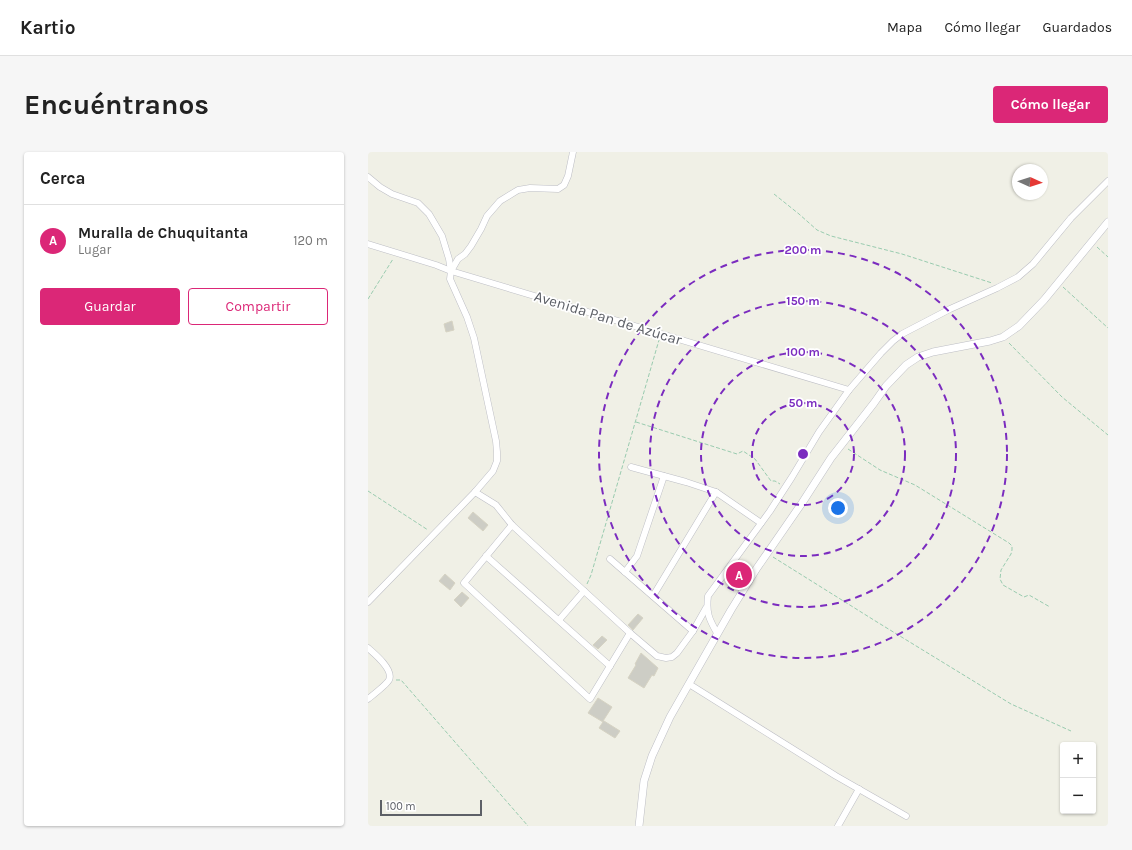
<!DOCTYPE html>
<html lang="es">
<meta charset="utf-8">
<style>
body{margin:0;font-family:Karla,sans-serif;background:#f6f6f6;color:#222}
.controls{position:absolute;right:12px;bottom:12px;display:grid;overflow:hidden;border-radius:4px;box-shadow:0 1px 3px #0004}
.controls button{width:36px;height:36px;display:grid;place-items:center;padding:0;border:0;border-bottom:1px solid #e0e0e0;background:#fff;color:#222;font:20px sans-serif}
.compass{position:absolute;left:644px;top:12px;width:36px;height:36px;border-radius:50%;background:#fff;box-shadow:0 1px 3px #0004;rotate:93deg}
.scale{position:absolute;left:12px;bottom:10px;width:102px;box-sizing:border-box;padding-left:4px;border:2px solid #5d6067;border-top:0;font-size:11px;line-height:14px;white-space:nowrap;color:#5d6067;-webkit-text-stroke:3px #fff;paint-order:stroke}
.you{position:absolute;left:470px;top:356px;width:14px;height:14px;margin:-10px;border:3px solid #fff;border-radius:50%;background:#1a73e8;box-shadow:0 0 0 6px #1a73e833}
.badge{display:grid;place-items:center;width:26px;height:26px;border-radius:50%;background:#db2777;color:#fff;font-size:13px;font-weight:700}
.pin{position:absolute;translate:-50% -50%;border:2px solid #fff;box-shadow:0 1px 4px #0006}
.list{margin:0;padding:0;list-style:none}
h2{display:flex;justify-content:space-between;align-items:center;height:52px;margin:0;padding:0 16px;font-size:17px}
h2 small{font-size:13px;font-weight:400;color:#767676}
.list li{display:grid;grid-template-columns:26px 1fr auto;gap:12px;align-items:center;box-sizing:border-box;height:72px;padding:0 16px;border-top:1px solid #e0e0e0}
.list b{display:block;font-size:15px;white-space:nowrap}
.list p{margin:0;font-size:13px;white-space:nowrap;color:#767676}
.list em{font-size:13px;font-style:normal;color:#767676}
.actions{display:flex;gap:8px;padding:12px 16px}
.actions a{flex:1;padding:9px 0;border:1px solid #db2777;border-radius:4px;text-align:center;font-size:14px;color:#db2777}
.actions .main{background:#db2777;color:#fff}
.map{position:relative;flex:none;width:740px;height:674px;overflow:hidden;border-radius:4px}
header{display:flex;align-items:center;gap:24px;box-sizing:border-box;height:56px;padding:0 20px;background:#fff;border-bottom:1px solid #e0e0e0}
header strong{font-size:19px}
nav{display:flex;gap:22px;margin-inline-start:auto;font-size:14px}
.intro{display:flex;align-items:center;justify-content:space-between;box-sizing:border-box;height:96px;padding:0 24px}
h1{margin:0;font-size:28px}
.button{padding:10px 18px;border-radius:4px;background:#db2777;color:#fff;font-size:14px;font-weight:700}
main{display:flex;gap:24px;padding:0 24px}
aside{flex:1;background:#fff;border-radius:4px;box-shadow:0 1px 3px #0004}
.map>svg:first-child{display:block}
</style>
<header>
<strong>Kartio</strong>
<nav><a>Mapa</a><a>Cómo llegar</a><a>Guardados</a></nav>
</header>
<div class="intro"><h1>Encuéntranos</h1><a class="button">Cómo llegar</a></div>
<main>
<aside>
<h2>Cerca<small></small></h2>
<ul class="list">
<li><span class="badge">A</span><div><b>Muralla de Chuquitanta</b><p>Lugar</p></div><em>120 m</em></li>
</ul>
<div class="actions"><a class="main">Guardar</a><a>Compartir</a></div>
</aside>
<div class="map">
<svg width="740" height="674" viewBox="0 0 740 674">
<rect width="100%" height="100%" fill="#f0f0e6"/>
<g fill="#cdcdc5" stroke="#d6d3c3">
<path d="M84 169 86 178 78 180 76 172Z"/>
<path d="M105 360 120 373 115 379 100 366Z"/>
<path d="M77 422 87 431 82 438 71 429Z"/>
<path d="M94 440 101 446 93 455 86 448Z"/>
<path d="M270 462 275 466 265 478 260 473Z"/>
<path d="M234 484 239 488 230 497 225 493Z"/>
<path d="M273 501 290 516 286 524 284 523 276 536 260 526 268 513 267 512Z"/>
<path d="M230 546 244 555 235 569H236L252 579 247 586 231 576 235 570 220 561Z"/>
</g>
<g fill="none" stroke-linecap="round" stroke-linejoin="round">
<g stroke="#bdbec5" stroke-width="7">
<g id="minor">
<path d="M0 25 12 35 24 42 50 51 61 62 74 84 81 107 83 119 82 127 99 165 106 186 128 289 129 300V309L125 319 107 340 0 450"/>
<path d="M0 92 68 113 83 119 481 238"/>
<path d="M83 119 90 107 97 102 103 94 113 77 119 64 132 49 150 38 162 36 190 37 196 33 200 24 205 0"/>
<path d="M263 315 318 330 348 340 393 371"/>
<path d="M107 340 128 353 144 373 262 481 289 504 298 506 304 505 309 501 325 479 338 456"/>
<path d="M144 373 96 431 222 547 262 481"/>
<path d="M118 404 242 514"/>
<path d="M242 407 325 479"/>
<path d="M257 420 269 404 296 324"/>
<path d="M285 444 348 340"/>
<path d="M191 468 216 439"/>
<path d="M349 481C341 467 338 461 340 444L402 359 424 325 451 280 481 238 513 201 525 189 534 182 582 157 629 136 650 125 665 112 703 66 740 29"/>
<path d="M0 496C7 502 26 518 21 528 18 533 5 543 0 547"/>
<path d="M321 532 468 624 538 664"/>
<path d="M470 674 491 637"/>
</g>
</g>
<g stroke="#bdbec5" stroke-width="8">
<path id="tertiary" d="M271 674 276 629 284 604 302 565 363 458 389 416 434 351 463 306 506 251 518 234 538 213 550 205 565 200 622 189 635 185 651 174 676 148 740 70"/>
</g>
<g stroke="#99cbaf" stroke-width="1" stroke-dasharray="4 2" stroke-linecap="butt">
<path d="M406 42 431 62 449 78 463 84 534 102 624 131"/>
<path d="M729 95 740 105"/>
<path d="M695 135 740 176"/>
<path d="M0 147 25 107"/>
<path d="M641 191 694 245 740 283"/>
<path d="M268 270 369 302 375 299 387 307 403 329H407L412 332"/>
<path d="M480 297 512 318 547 333 641 391 644 394V398L643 402 633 418 632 427 635 433 656 445 661 443 682 455"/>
<path d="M0 339 60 378"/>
<path d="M405 405 509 470 643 552 703 579"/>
<path d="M219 432 223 423 291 188"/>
<path d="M28 528H33L160 674"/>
</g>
<use href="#minor" stroke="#fff" stroke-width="6"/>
<use href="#tertiary" stroke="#fff" stroke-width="7"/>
</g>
<g fill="none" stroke="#7b2cbf" stroke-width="2" stroke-dasharray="7 5">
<circle cx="435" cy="302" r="51"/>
<circle cx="435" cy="302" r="102"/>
<circle cx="435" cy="302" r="153"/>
<circle cx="435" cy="302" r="204"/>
</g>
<g text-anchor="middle" stroke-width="3.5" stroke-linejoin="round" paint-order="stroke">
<g font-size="15" fill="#5d6067" stroke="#fff">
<text transform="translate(240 166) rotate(17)" y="5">Avenida Pan de Azúcar</text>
</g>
</g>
<circle cx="435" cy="302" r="6" fill="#7b2cbf" stroke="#fff" stroke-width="2"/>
<g font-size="12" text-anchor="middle" font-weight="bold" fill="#7b2cbf" stroke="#fff" stroke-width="3.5" stroke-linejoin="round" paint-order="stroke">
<text x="435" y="102">200 m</text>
<text x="435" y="153">150 m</text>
<text x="435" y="204">100 m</text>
<text x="435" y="255">50 m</text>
</g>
</svg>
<div class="controls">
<button>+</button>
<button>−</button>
</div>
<svg class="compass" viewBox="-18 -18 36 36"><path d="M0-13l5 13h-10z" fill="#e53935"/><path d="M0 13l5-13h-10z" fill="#767676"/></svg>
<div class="scale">100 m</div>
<div class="you"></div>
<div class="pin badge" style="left:371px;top:423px">A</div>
</div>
</main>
